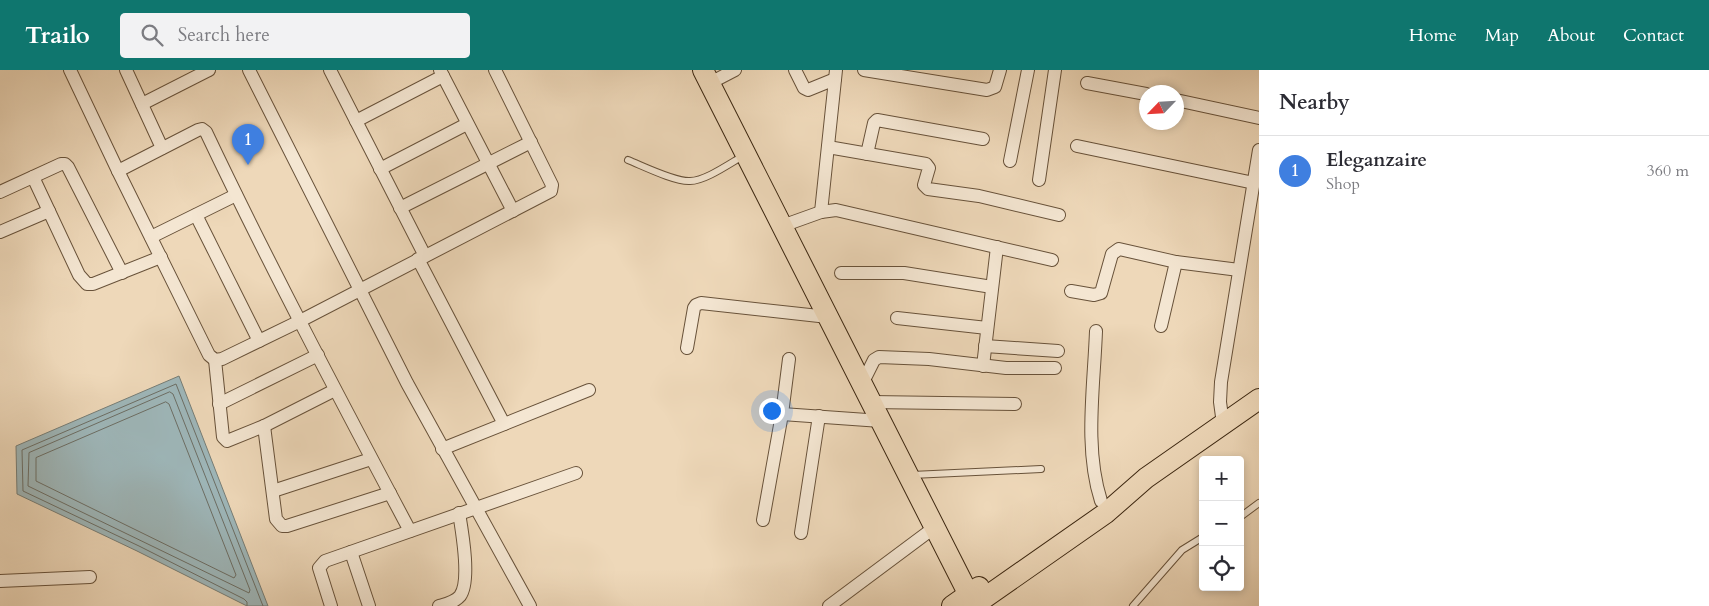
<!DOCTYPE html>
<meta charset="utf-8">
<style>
body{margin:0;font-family:Cardo,serif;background:#f2f2f3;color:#2b2b33}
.controls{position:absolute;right:15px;bottom:15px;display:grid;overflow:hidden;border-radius:5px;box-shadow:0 2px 8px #0003}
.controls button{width:45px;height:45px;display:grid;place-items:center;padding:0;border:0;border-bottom:1px solid #e1e1e2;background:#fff;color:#2b2b33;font:25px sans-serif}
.compass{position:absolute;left:1139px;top:15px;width:45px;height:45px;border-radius:50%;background:#fff;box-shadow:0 2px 8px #0003;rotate:245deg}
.you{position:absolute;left:771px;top:340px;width:18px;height:18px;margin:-12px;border:4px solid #fff;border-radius:50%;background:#1a73e8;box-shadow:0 0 0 8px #1a73e833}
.badge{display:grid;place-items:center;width:32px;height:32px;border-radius:50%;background:#0f766e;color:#fff;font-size:16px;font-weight:700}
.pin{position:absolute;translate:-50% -41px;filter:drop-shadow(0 1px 2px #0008)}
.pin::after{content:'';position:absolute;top:26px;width:18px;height:15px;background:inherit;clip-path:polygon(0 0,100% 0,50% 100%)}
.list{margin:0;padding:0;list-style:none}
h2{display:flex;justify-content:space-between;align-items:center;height:65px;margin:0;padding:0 20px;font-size:21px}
h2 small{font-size:16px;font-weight:400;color:#7c7c81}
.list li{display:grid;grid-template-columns:32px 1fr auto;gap:15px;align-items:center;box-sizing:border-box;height:70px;padding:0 20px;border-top:1px solid #e1e1e2}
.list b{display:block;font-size:19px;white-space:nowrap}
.list p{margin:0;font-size:16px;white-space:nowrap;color:#7c7c81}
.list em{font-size:16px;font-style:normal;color:#7c7c81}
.icon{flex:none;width:28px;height:28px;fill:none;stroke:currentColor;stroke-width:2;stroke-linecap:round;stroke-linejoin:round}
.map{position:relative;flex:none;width:1259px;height:536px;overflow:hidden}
header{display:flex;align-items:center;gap:30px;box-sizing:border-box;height:70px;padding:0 25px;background:#0f766e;color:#fff}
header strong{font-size:24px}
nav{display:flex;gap:28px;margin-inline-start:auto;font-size:18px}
.search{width:350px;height:45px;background:#f2f2f3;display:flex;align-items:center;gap:12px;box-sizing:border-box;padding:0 18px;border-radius:5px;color:#7c7c81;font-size:19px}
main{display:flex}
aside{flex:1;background:#fff}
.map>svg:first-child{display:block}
</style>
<header>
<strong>Trailo</strong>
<div class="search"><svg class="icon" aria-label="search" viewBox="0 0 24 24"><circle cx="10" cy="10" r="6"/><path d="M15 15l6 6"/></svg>Search here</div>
<nav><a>Home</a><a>Map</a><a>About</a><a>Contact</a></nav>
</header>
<main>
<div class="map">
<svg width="1259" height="536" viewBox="0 0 1259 536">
<rect width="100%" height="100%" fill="#eed8b9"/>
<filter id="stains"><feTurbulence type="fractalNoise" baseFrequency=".004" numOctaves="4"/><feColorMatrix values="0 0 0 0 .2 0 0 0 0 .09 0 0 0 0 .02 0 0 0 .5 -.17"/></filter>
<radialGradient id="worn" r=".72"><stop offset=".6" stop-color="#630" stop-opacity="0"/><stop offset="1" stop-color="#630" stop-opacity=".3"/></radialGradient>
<path fill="#9eb7ba" stroke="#767d76" d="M179 306 268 536H247L137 481 17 424 16 376Z"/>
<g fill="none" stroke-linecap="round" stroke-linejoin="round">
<g stroke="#6c6e65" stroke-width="1">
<path d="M170 322 173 324 250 520 249 523 28 416 29 383Z"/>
<path d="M166 332 169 334 236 505 234 508 36 411V388Z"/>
<path d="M247 536V532L244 529 139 476 23 421 22 380 176 314 263 536"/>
</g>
<g stroke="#68523a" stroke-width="8">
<g id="service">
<path d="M628 90C643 96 675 112 690 111 705 111 729 94 743 86"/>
<path d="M912 405 1041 399"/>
<path d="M1240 447 1259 433"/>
<path d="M1133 536 1182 480 1203 467"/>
</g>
</g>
<g stroke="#68523a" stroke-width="14">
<g id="minor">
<path d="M70 0 118 101 209 285 215 290 222 289 300 251 551 121 552 115 495 0"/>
<path d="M126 0 162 78"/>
<path d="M249 0 407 313 530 536"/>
<path d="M330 0 425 186"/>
<path d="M440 0 513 141"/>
<path d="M795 0 804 18 808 20 835 9"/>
<path d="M864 0 987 20 995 17 1000 0"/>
<path d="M710 13 735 0"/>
<path d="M1087 13 1146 24"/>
<path d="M1176 30 1259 48"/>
<path d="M142 34 209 0"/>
<path d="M356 51 443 6"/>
<path d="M1077 76 1254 113"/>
<path d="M828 77 926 94 929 98 924 115 928 119 979 126 1059 145"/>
<path d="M867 84 874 53 877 50 983 69"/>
<path d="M1010 91 1028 0"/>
<path d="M380 99 467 54"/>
<path d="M118 101 198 60 202 59 206 62C270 197 340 329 410 461"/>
<path d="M33 107 79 205 87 214H93L161 187"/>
<path d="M1039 110 1055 0"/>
<path d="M0 122 61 94H65L68 97 122 203"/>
<path d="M400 138 531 72"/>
<path d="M821 142 836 0"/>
<path d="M196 145 259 271"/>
<path d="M782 156 821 142 836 140 1052 190"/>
<path d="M0 162 49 141"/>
<path d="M151 167 236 125"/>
<path d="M418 189 504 354"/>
<path d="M841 203H904L992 217"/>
<path d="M1071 221 1094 225 1101 223 1112 184 1119 179 1176 192 1239 200"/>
<path d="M897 248 987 258"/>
<path d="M1161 256 1176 192"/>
<path d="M1096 261C1094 317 1084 378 1101 431"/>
<path d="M985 276 1058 281"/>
<path d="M687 278 694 238 696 235 701 233 828 247"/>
<path d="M215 290 223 367 227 371 264 356 335 320"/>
<path d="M983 296 997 177"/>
<path d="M862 314 874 290 879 287 929 289 1006 298H1055"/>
<path d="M871 332 1015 334"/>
<path d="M219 334 318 285"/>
<path d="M782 344 881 351"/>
<path d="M1223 354 1220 332 1221 312 1259 80"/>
<path d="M264 356 276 449 282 456H287L390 423"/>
<path d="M442 379 589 320"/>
<path d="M273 421 371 389"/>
<path d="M763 450 782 344 789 289"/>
<path d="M801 463 819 346"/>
<path d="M351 482 369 536"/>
<path d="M0 511 90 507"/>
<path d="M331 536 319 498 325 491 576 403"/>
<path d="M439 536C446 534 455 532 460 526 471 511 462 461 459 443"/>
<path d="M829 536 935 457"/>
</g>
</g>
<g stroke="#3b2610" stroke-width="22">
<g id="primary">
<path d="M703 0 974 535"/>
<path d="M952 536 979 517"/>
<path d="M973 536 1106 443 1146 408 1259 329"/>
</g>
</g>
<use href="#service" stroke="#f4e6d2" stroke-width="6"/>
<use href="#minor" stroke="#f4e6d2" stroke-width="12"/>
<use href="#primary" stroke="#eed8b9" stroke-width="20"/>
</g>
<rect width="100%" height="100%" filter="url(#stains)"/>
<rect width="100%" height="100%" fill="url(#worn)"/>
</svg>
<div class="controls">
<button>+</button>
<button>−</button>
<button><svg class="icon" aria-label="locate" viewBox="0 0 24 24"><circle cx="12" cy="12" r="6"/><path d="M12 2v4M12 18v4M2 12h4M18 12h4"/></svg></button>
</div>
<svg class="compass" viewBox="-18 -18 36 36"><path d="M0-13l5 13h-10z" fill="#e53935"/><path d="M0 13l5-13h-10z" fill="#7c7c81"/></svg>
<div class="you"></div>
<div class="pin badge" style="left:248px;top:95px;background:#3f7fe0">1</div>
</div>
<aside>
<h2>Nearby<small></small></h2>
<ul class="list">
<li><span class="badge" style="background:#3f7fe0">1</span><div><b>Eleganzaire</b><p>Shop</p></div><em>360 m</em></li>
</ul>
</aside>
</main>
